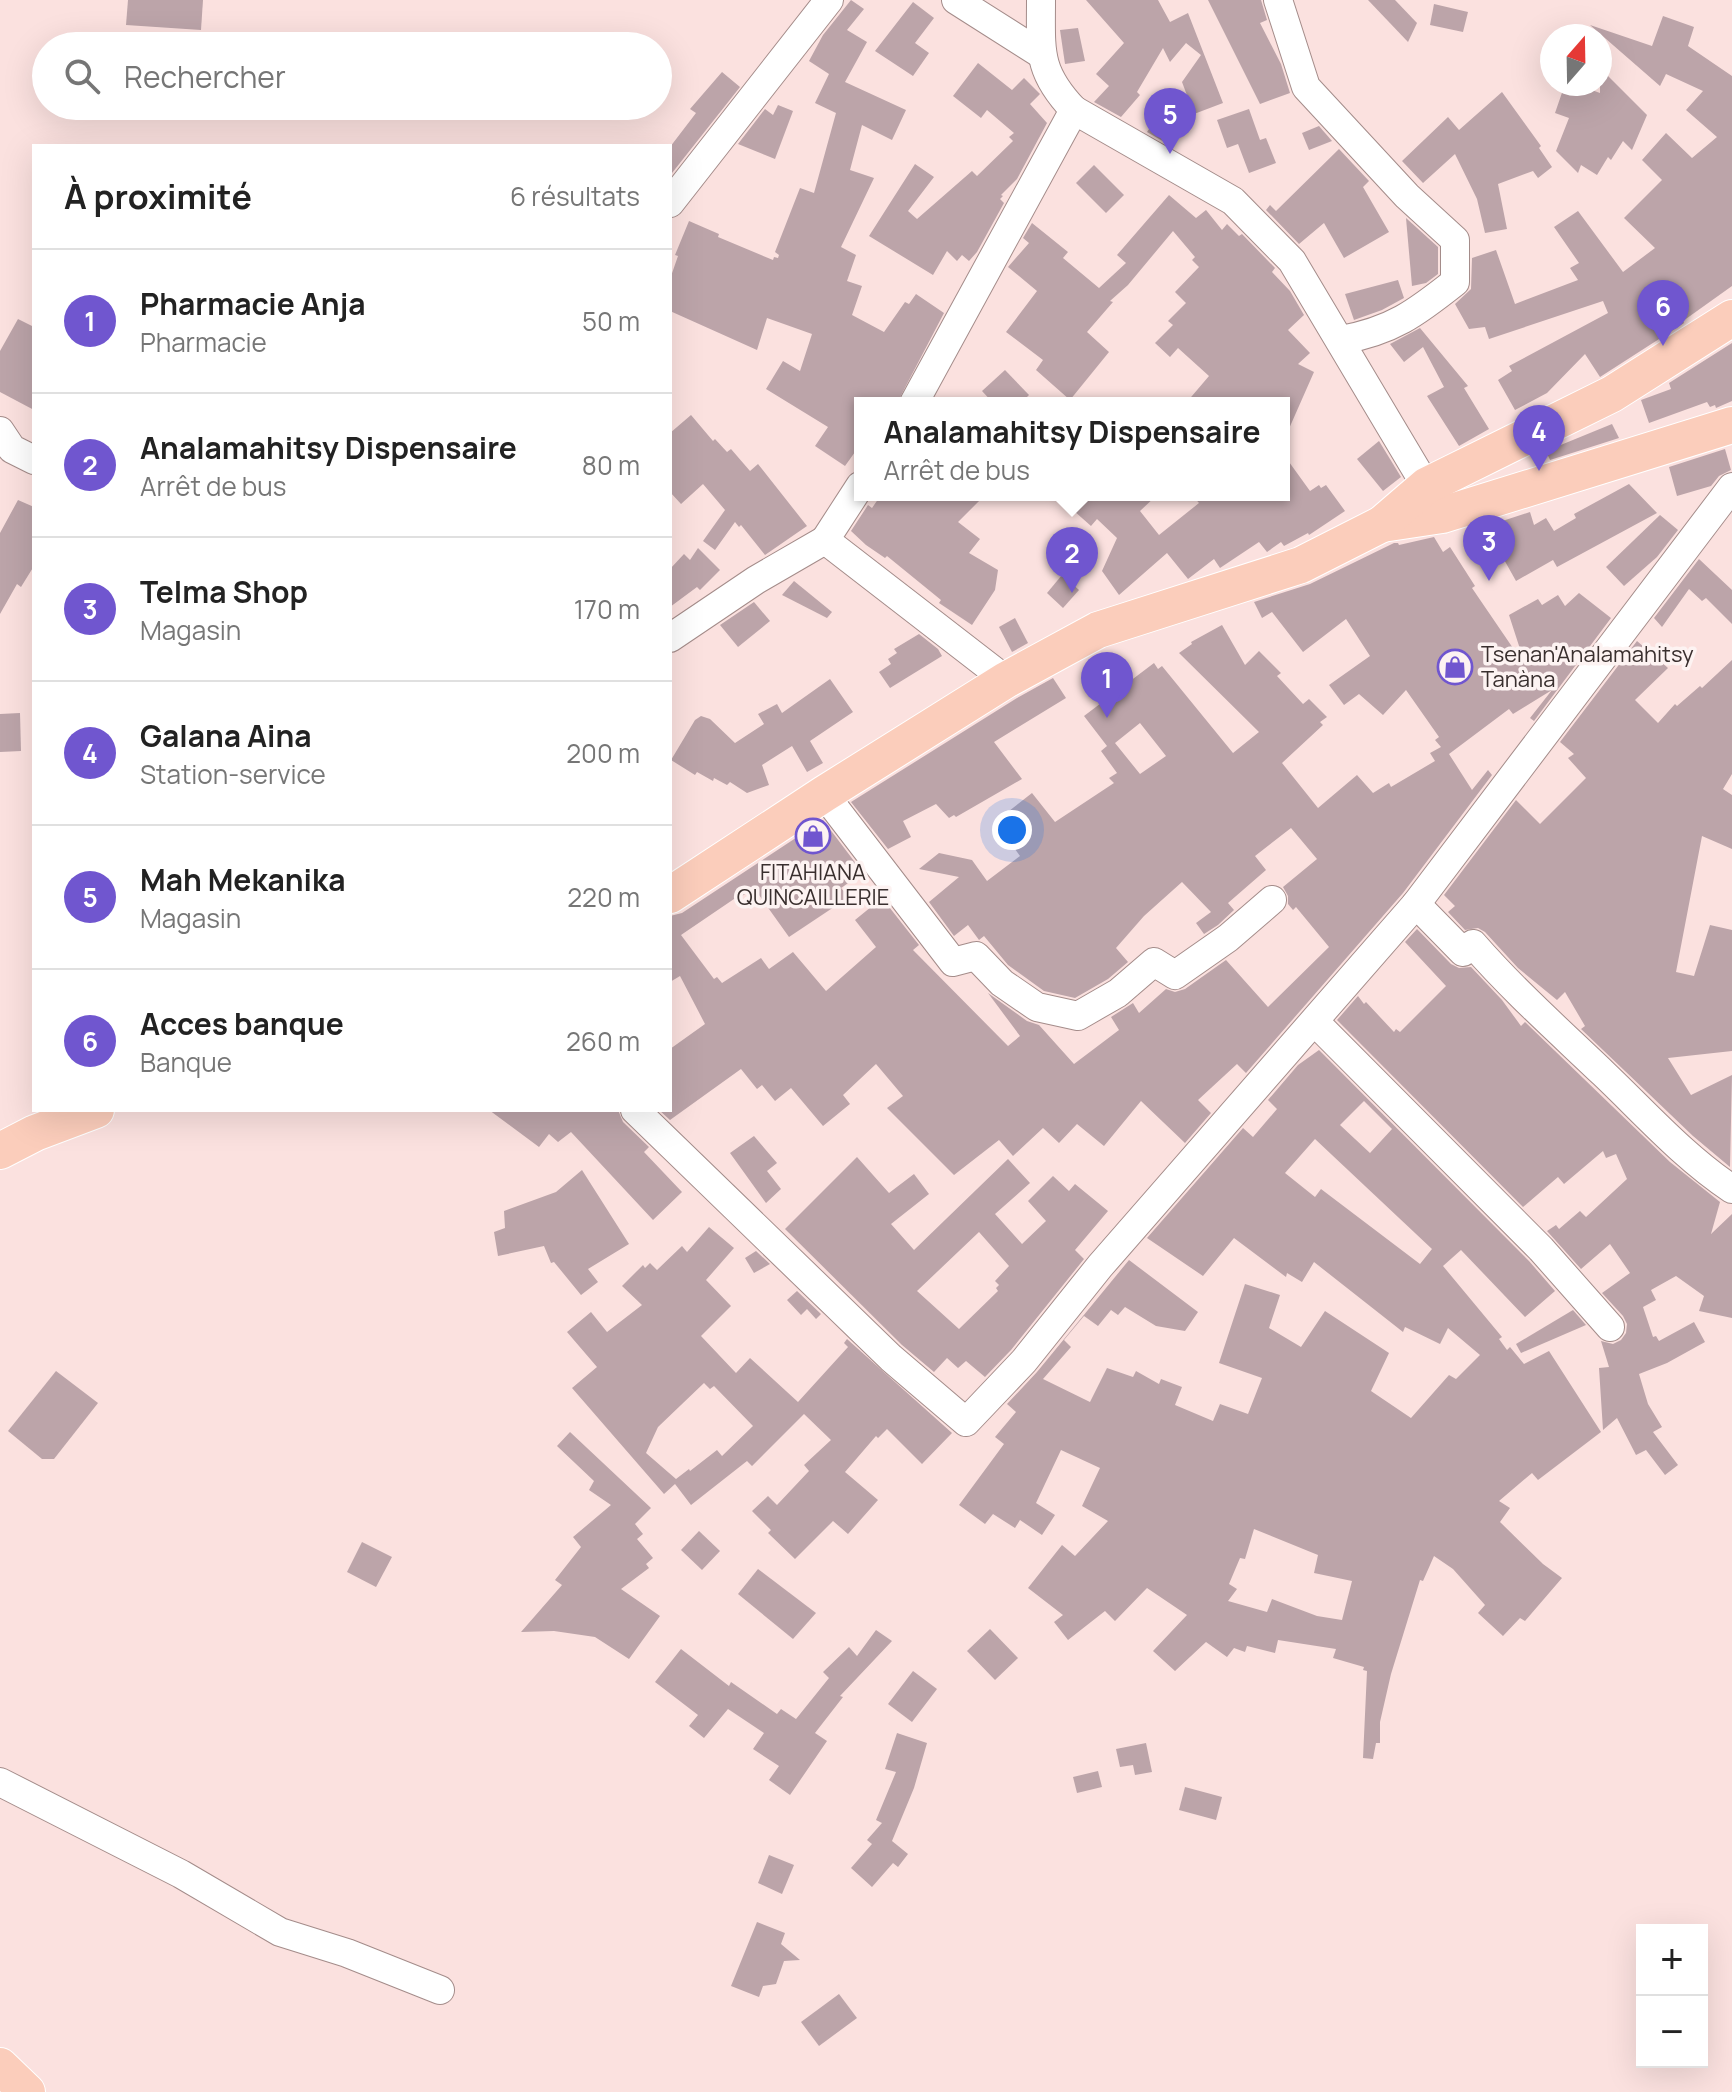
<!DOCTYPE html>
<html lang="fr">
<meta charset="utf-8">
<style>
body{margin:0;font-family:Manrope,sans-serif;background:#f2f2f2;color:#222}
.controls{position:absolute;right:24px;bottom:24px;display:grid;overflow:hidden;border-radius:0px;box-shadow:0 8px 32px #0002}
.controls button{width:72px;height:72px;display:grid;place-items:center;padding:0;border:0;border-bottom:2px solid #e0e0e0;background:#fff;color:#222;font:40px sans-serif}
.compass{position:absolute;left:1540px;top:24px;width:72px;height:72px;border-radius:50%;background:#fff;box-shadow:0 8px 32px #0002;rotate:20deg}
.you{position:absolute;left:1012px;top:830px;width:28px;height:28px;margin:-20px;border:6px solid #fff;border-radius:50%;background:#1a73e8;box-shadow:0 0 0 12px #1a73e833}
.badge{display:grid;place-items:center;width:52px;height:52px;border-radius:50%;background:#7056cf;color:#fff;font-size:26px;font-weight:700}
.pin{position:absolute;translate:-50% -66px;filter:drop-shadow(0 2px 4px #0008)}
.pin::after{content:'';position:absolute;top:42px;width:28px;height:24px;background:inherit;clip-path:polygon(0 0,100% 0,50% 100%)}
.popup{position:absolute;left:854px;top:397px;width:436px;height:104px;box-sizing:border-box;display:grid;place-content:center;border-radius:0px;background:#fff;filter:drop-shadow(0 2px 6px #0005);font-size:26px;white-space:nowrap;color:#767676}
.popup b{font-size:30px;color:#222}
.popup::after{content:'';position:absolute;left:50%;top:100%;margin-left:-16px;border:16px solid transparent;border-top-color:#fff}
.list{margin:0;padding:0;list-style:none}
h2{display:flex;justify-content:space-between;align-items:center;height:104px;margin:0;padding:0 32px;font-size:34px}
h2 small{font-size:26px;font-weight:400;color:#767676}
.list li{display:grid;grid-template-columns:52px 1fr auto;gap:24px;align-items:center;box-sizing:border-box;height:144px;padding:0 32px;border-top:2px solid #e0e0e0}
.list b{display:block;font-size:30px;white-space:nowrap}
.list p{margin:0;font-size:26px;white-space:nowrap;color:#767676}
.list em{font-size:26px;font-style:normal;color:#767676}
.icon{flex:none;width:44px;height:44px;fill:none;stroke:currentColor;stroke-width:2;stroke-linecap:round;stroke-linejoin:round}
.map{position:relative;flex:none;width:1732px;height:2092px;overflow:hidden}
.search{position:absolute;background:#fff;box-shadow:0 8px 32px #0002;left:32px;top:32px;width:640px;height:88px;display:flex;align-items:center;gap:20px;box-sizing:border-box;padding:0 28px;border-radius:44px;color:#767676;font-size:30px}
.panel{position:absolute;background:#fff;box-shadow:0 8px 32px #0002;left:32px;top:144px;width:640px;height:968px;border-radius:0px}
.map>svg:first-child{display:block}
</style>
<div class="map">
<svg width="1732" height="2092" viewBox="0 0 1732 2092">
<rect width="100%" height="100%" fill="#fbe1df"/>
<g fill="#bca4a9" fill-rule="evenodd">
<path d="M128 0H203L201 30 126 25Z"/>
<path d="M851 0 864 9 847 30 867 42 845 82 906 110 892 140 862 125 850 170 874 178 841 247 856 255 847 281 862 286 852 315 884 332 905 302 909 304 916 294 944 313 897 403H860V445L845 466 815 446 828 427 766 389 783 361 800 371 812 334 767 318 757 350 670 311V279L678 256 675 255 689 221 719 234 718 237 773 260 774 257 778 258 779 255 775 252 800 188 814 193 836 113 815 103 829 74 809 61 823 35Z"/>
<path d="M1086 0H1158L1170 22 1188 13 1223 103 1194 114 1182 82 1201 55 1186 43 1170 62 1163 48 1137 92 1140 95 1121 117 1094 102 1109 86 1096 74 1124 43Z"/>
<path d="M1208 0H1261L1267 20 1260 23 1281 64 1290 93 1260 104Z"/>
<path d="M1368 0H1395L1417 23 1408 42Z"/>
<path d="M913 2 934 18 915 43 929 53 913 76 875 51Z"/>
<path d="M1434 4 1468 12 1463 32 1430 25Z"/>
<path d="M1663 16 1694 27 1688 46 1732 76V286L1683 321 1684 323 1600 377 1585 354 1547 393 1515 410 1498 380 1512 371 1509 366 1608 313 1603 301 1489 339 1485 327 1469 329 1455 304 1471 289 1472 258 1496 250 1515 304 1578 280 1570 268 1579 263 1554 227 1578 211 1623 272 1655 248 1624 218 1662 180 1642 160 1666 133 1692 158 1717 137 1686 110 1703 91 1666 74 1660 86 1590 25 1652 46Z"/>
<path d="M1078 28 1085 61 1065 64 1060 30Z"/>
<path d="M978 63 1012 90 1024 78 1040 94 1030 104 1047 123 1017 179 1001 195 1003 196 1000 199 1004 203 977 252 969 261 962 255 957 261 947 251 933 275 869 236 915 164 934 177 908 211 917 219 972 171 977 176 1013 141 1009 137 1014 133 987 110 981 118 953 96Z"/>
<path d="M1600 68 1647 115 1632 150 1623 141 1611 160 1608 157 1597 175 1581 165 1578 173 1556 151 1569 118 1555 113 1565 84H1575L1600 93Z"/>
<path d="M722 72 740 87 672 173 670 171V147L696 113 690 109Z"/>
<path d="M1502 92 1541 146 1539 148 1552 167 1538 178 1533 171 1498 184 1507 229 1485 233 1477 199 1455 154 1423 183 1402 161 1448 117 1459 130Z"/>
<path d="M778 105 793 111 775 159 738 144 765 109 773 115Z"/>
<path d="M1163 109 1176 126 1166 143 1147 132Z"/>
<path d="M1249 109 1260 140 1266 138 1276 163 1249 173 1238 144 1227 148 1217 120Z"/>
<path d="M1319 126 1332 141 1309 150 1302 133Z"/>
<path d="M1339 149 1369 181 1363 187 1389 232 1344 258 1324 223 1299 244 1266 210 1270 205 1276 211Z"/>
<path d="M1094 165 1124 195 1106 213 1076 183Z"/>
<path d="M1169 195 1196 218 1206 210 1222 230 1227 224 1239 236 1242 234 1275 268 1272 272 1290 291 1304 315 1288 330 1310 353 1298 364 1314 372 1284 440V403H1186L1209 376 1178 348 1170 357 1155 343 1173 325 1168 321 1186 303 1175 292 1199 267 1192 260 1195 257 1173 231 1128 285 1110 301 1113 302 1087 332 1109 352 1070 400 1036 370 1043 360 1006 332 1037 291 1008 267 1029 243 1023 238 1032 223 1068 252 1063 258 1099 288 1126 263 1117 255Z"/>
<path d="M1406 218 1438 247V274L1426 283 1412 286Z"/>
<path d="M1398 280 1404 298 1382 310 1354 320 1345 294Z"/>
<path d="M18 319 34 327V410L0 392V351Z"/>
<path d="M1420 328 1468 386 1464 388 1489 429 1459 446 1427 396 1444 387 1423 347 1404 362 1390 344Z"/>
<path d="M1732 343V401L1716 408 1715 405 1710 407 1707 402 1649 423 1641 400 1671 389 1669 383Z"/>
<path d="M1005 370 1029 395 1021 403H993L982 391Z"/>
<path d="M691 415 713 441 715 439 727 452 731 449 750 471 758 464 807 526 765 555 741 525 739 527 735 522 715 550 703 541 725 510 703 484 681 504 670 492V433Z"/>
<path d="M1612 424 1619 438 1550 460 1546 451Z"/>
<path d="M1379 441 1401 477 1383 491 1357 459Z"/>
<path d="M1725 449 1731 470 1719 476 1711 486 1677 496 1669 467Z"/>
<path d="M1284 455 1310 491 1319 485 1321 488 1326 485 1345 511 1309 535 1308 533 1284 546 1281 542 1267 552 1259 542 1220 568 1214 559 1188 579 1167 553 1119 595 1102 571 1117 538 1097 519 1091 526 1056 495H1157L1140 511 1159 535 1199 503 1192 495H1284Z"/>
<path d="M1629 484 1657 513 1557 567 1553 560 1516 581 1502 556 1491 560 1481 528 1530 512 1534 525 1546 518 1554 531 1576 518 1574 514Z"/>
<path d="M881 495H985L958 522 980 539 969 553 998 570 995 590 972 625 939 603 941 600 887 556 885 558 866 545 851 531 868 505 872 508Z"/>
<path d="M18 500 34 507V566L21 587 17 584 0 614V533Z"/>
<path d="M1660 515 1678 530 1657 557 1624 586 1606 567Z"/>
<path d="M1434 537 1443 552 1450 547 1475 586 1472 588 1517 654 1521 652 1509 615 1538 599 1542 605 1558 595 1565 606 1579 593 1611 618 1534 721 1530 718 1552 690 1513 714 1509 709 1449 754 1472 790 1488 770 1492 775 1403 893 1246 1073 1237 1064 1198 1100 1211 1113 1185 1143 1141 1101 1104 1146 1077 1124 1059 1143 1043 1128 1013 1156 999 1140 954 1175 887 1108 903 1096 876 1064 843 1095 850 1104 823 1126 791 1088 775 1101 762 1085 757 1089 741 1069 670 1120 659 1110H670V1049L705 1024 680 976 670 982V916L682 913 823 820 857 865 849 870 854 879 841 888 849 897 789 937 754 888 736 900 734 899 681 935 714 979 717 977 722 983 761 958 769 969 793 952 826 991 876 947 855 920 882 898 919 945 913 950 1008 1046 1020 1036 988 993 1027 1021 1039 1025 1074 1064 1119 1030 1111 1017 1133 1003 1139 1013 1166 989 1175 992 1185 989 1226 960 1268 1007 1329 947 1296 907 1293 910 1288 904V896L1283 887 1317 859 1291 828 1255 856 1266 870 1228 903 1234 910 1218 925 1204 934 1196 923 1211 912 1182 882 1144 916 1116 948 1128 962 1108 979 1075 998 1044 991 1008 965 984 936 979 940 968 925 954 936 929 902 959 877 919 869 939 853 972 860 987 881 1020 856 995 822 1032 793 1055 822 1114 783 1109 778 1117 773 1101 751 1107 746 1084 716 1154 663 1158 669 1162 666 1233 753 1259 732 1179 653 1192 644 1191 642 1222 625 1245 665 1259 651 1281 673 1277 676 1303 704 1309 699 1327 717 1320 722 1323 725 1282 763 1318 808 1357 775 1373 793 1389 783 1391 787 1435 761 1430 753 1441 747 1435 740 1439 737 1406 690 1383 715 1359 694 1344 705 1329 685 1370 656 1346 619 1303 652 1272 612 1262 618 1254 602 1310 584 1394 543H1398L1399 545ZM1140 723 1166 756 1140 774 1115 743Z"/>
<path d="M698 548 720 570 700 590 697 587 670 607V569L684 554 690 560Z"/>
<path d="M1699 559 1732 590V624L1706 598 1702 601 1689 589 1662 627 1654 618Z"/>
<path d="M1062 575 1079 590 1063 608 1047 593Z"/>
<path d="M794 581 832 612 827 618 782 595Z"/>
<path d="M754 602 770 621 738 647 720 625Z"/>
<path d="M1015 618 1028 643 1012 652 999 627Z"/>
<path d="M919 634 938 649 942 656 890 688 879 672 891 664 888 659 897 653 894 649Z"/>
<path d="M1637 641 1668 668 1635 700 1658 723 1675 704 1677 706 1700 686 1702 688 1732 660V774L1723 789 1732 795V849L1702 836 1676 972 1694 976 1710 925 1732 930V1051L1668 1058 1691 1095 1732 1075 1730 1167 1693 1136 1581 1029 1585 1026 1565 992 1557 1000 1518 968 1485 932 1478 928 1465 930 1448 912 1455 906 1444 895 1516 800 1540 824 1586 778 1568 758 1574 754 1560 742Z"/>
<path d="M1053 678 1066 698 994 742 1022 779 956 817 954 815 949 818 936 804 903 821 911 837 888 849 851 802 1017 698Z"/>
<path d="M830 679 853 712 810 741 823 763 807 772 792 746 762 765 769 785 747 793 730 782 727 785 714 778 713 781 697 772 695 775 671 760 695 720 701 716 710 719 735 743 764 724 758 714 777 704 782 713Z"/>
<path d="M20 713 21 751 0 752V714Z"/>
<path d="M1417 929 1451 964 1459 968 1471 967 1502 1000 1521 1026 1525 1022 1670 1162 1720 1202 1711 1234 1732 1214V1318L1699 1311 1704 1296 1676 1276 1651 1290 1656 1300 1643 1307 1653 1337 1656 1336 1659 1341 1694 1322 1705 1342 1667 1363 1639 1374 1648 1404 1662 1427 1653 1432 1678 1465 1665 1475 1646 1450 1636 1455 1617 1418 1603 1430 1599 1368 1609 1367 1601 1341 1613 1344 1621 1340 1626 1333 1627 1324 1623 1316 1602 1293 1630 1273 1610 1244 1581 1269 1547 1231 1556 1225 1559 1229 1580 1211 1586 1217 1627 1179 1616 1154 1606 1158 1603 1151 1564 1184 1558 1177 1523 1207 1337 1020 1358 996 1364 1004 1366 1002 1394 1032 1396 1029 1400 1032 1446 986 1405 942Z"/>
<path d="M1319 1050 1529 1261 1555 1291 1525 1317 1461 1250 1443 1266 1502 1337 1499 1339 1507 1350 1510 1347 1524 1364 1549 1351 1601 1432 1538 1480 1532 1473 1499 1501 1510 1508 1500 1522 1543 1564 1562 1578 1525 1621 1520 1618 1503 1636 1478 1613 1485 1605 1453 1569 1434 1556 1423 1581 1420 1580 1391 1674 1380 1722V1743H1376L1373 1759 1363 1758 1367 1671 1363 1670 1364 1667 1333 1658 1336 1649 1278 1640 1275 1653 1247 1646 1245 1652 1234 1648 1227 1657 1206 1642 1175 1671 1153 1651 1187 1615 1147 1588 1115 1621 1105 1611 1068 1640 1054 1622 1063 1615 1028 1588 1062 1545 1075 1556 1108 1521 1082 1506 1100 1468 1061 1450 1036 1503 1055 1515 1042 1535 1020 1520 1015 1528 993 1514 985 1524 959 1505 1004 1444 995 1437 1016 1412 1007 1404 1037 1372 1129 1260 1198 1312 1185 1331 1156 1326 1125 1307 1118 1315 1111 1310 1098 1326 1084 1316 1064 1340 1071 1347 1043 1379 1090 1402 1107 1368 1133 1377 1136 1371 1159 1384 1161 1379 1182 1387 1175 1405 1213 1421 1220 1404 1248 1414 1262 1378 1219 1363 1245 1284 1280 1295 1269 1328 1301 1347 1325 1311 1389 1353 1371 1391 1411 1418 1449 1375 1456 1379 1480 1355 1448 1328 1440 1344 1405 1327 1403 1332 1314 1262 1302 1282 1287 1273 1286 1277 1234 1238 1203 1276 1147 1238 1243 1128 1253 1137 1277 1109 1268 1100 1298 1065ZM1364 1101 1392 1129 1370 1153 1340 1125ZM1315 1139 1432 1249 1420 1264 1321 1189 1315 1197 1285 1173ZM1254 1529 1318 1555 1314 1573 1352 1581 1342 1620 1317 1616 1272 1599 1267 1612 1228 1601 1237 1589 1229 1584 1240 1558 1245 1559Z"/>
<path d="M489 1110H618L623 1122 649 1147 644 1152 682 1192 653 1220 571 1132 558 1142 549 1134 539 1147Z"/>
<path d="M754 1136 777 1163 767 1171 781 1189 766 1203 730 1153Z"/>
<path d="M857 1157 889 1193 914 1174 929 1194 891 1224 914 1250 1008 1159 1030 1183 995 1214 1022 1244 1046 1221 1028 1201 1053 1176 1069 1191 1075 1184 1108 1211 1075 1250 1084 1259 1011 1350 985 1377 966 1361 958 1368 947 1358 934 1372 902 1345 785 1229ZM979 1232 1009 1266 995 1281 999 1285 996 1288 998 1291 959 1329 917 1291Z"/>
<path d="M582 1170 629 1244 588 1269 598 1282 581 1295 554 1262 551 1263 544 1246 498 1256 494 1232 505 1228 504 1211 556 1192Z"/>
<path d="M709 1227 734 1248 706 1280 731 1306 701 1336 736 1373 750 1358 798 1402 848 1347 844 1343 847 1339 952 1433 922 1464 887 1429 878 1438 876 1436 845 1472 878 1500 848 1534 833 1521 795 1559 768 1533 771 1530 752 1511 768 1496 777 1505 809 1471 804 1465 831 1440 804 1414 752 1466 747 1461 691 1505 675 1484 664 1494 572 1388 597 1367 567 1332 591 1312 607 1332 642 1305 622 1286 643 1265 645 1268 650 1263 657 1270 682 1246 687 1252ZM704 1383 710 1389 714 1386 753 1426 722 1456 717 1450 690 1471 689 1469 676 1479 646 1453 658 1427Z"/>
<path d="M756 1251 770 1264 754 1273 745 1258Z"/>
<path d="M797 1291 821 1314 816 1319 807 1309 801 1315 787 1300Z"/>
<path d="M1573 1310 1586 1325 1521 1353 1516 1344Z"/>
<path d="M56 1371 98 1403 54 1459H42L8 1431Z"/>
<path d="M570 1432 651 1508 635 1524 643 1534 637 1539 653 1558 646 1564 649 1568 621 1589 660 1616 629 1659 595 1637 554 1631 521 1632 562 1585 555 1580 581 1547 573 1537 611 1505 589 1490 594 1481 557 1446Z"/>
<path d="M699 1531 720 1551 702 1570 681 1550Z"/>
<path d="M362 1542 392 1557 376 1587 347 1572Z"/>
<path d="M758 1569 816 1613 793 1639 738 1594Z"/>
<path d="M990 1629 1018 1658 995 1680 967 1651Z"/>
<path d="M876 1630 892 1641 840 1696 843 1697 815 1733 827 1741 790 1795 769 1780 779 1766 753 1749 764 1733 728 1709 704 1738 689 1726 698 1715 655 1682 681 1649 729 1686 731 1682 777 1714 781 1709 796 1719 829 1678 823 1672 849 1647 857 1656Z"/>
<path d="M913 1671 937 1689 912 1722 888 1704Z"/>
<path d="M897 1733 927 1743 914 1788 892 1841 908 1854 898 1867 893 1863 872 1887 851 1868 872 1844 867 1840 882 1823 876 1820 896 1772 885 1769Z"/>
<path d="M1146 1743 1152 1772 1135 1775 1133 1765 1120 1767 1116 1749Z"/>
<path d="M1098 1771 1102 1787 1077 1793 1073 1777Z"/>
<path d="M1185 1787 1222 1797 1216 1820 1179 1810Z"/>
<path d="M769 1855 794 1865 782 1894 758 1883Z"/>
<path d="M757 1922 785 1933 781 1944 800 1960 784 1961 776 1984 763 1986 759 1997 731 1986Z"/>
<path d="M839 1994 857 2018 819 2046 801 2022Z"/>
</g>
<g fill="none" stroke-linecap="round" stroke-linejoin="round">
<g stroke="#a48c8a" stroke-width="30">
<g id="minor">
<path d="M956 0 1041 54"/>
<path d="M1041 0C1041 51 1037 71 1074 110"/>
<path d="M1278 0 1306 87 1407 196 1455 240V282C1416 313 1392 331 1341 340"/>
<path d="M670 203 829 0"/>
<path d="M914 403 1074 110 1233 201 1292 261 1426 486"/>
<path d="M0 431 12 449 34 460"/>
<path d="M860 486 825 540 1006 680"/>
<path d="M670 638 756 580 825 540"/>
<path d="M824 794 953 962 976 956 1002 983 1037 1007 1078 1016 1118 993 1154 962 1175 975 1228 938 1272 900"/>
<path d="M1416 904 1463 952 1473 944C1514 991 1559 1031 1604 1074 1646 1114 1684 1157 1732 1189"/>
<path d="M1315 1022 1541 1249 1610 1327"/>
<path d="M635 1110 891 1358 966 1422 1024 1361 1100 1266 1416 904 1732 487"/>
<path d="M0 1782 181 1874 280 1932 347 1953 440 1990"/>
</g>
</g>
<g stroke="#fff" stroke-width="38">
<g id="major">
<path d="M1382 524 1442 515 1732 425"/>
<path d="M670 895 824 794 1006 680 1098 630 1301 565 1382 524 1426 486 1612 394 1732 318"/>
<path d="M0 1151 35 1133 96 1110"/>
<path d="M0 2066 27 2092"/>
</g>
</g>
<use href="#minor" stroke="#fff" stroke-width="28"/>
<use href="#major" stroke="#fbcdbb" stroke-width="36"/>
</g>
<defs>
<g id="shop-ring" transform="scale(1.8)"><circle r="9.5" fill="#fdf3f2" stroke="#7056cf" stroke-width="1.5"/><path d="M-5-2.5h2.3a2.7 3.5 0 0 1 5.4 0H5L5.5 6h-11ZM-1.5-2.5h3a1.5 2.3 0 0 0-3 0Z" fill="#7056cf"/></g>
</defs>
<g fill-rule="evenodd">
<use href="#shop-ring" x="1455" y="667"/>
<use href="#shop-ring" x="813" y="836"/>
</g>
<g text-anchor="middle" stroke-width="7" stroke-linejoin="round" paint-order="stroke">
<g font-size="22" fill="#392f2e" stroke="#fdf3f2" text-anchor="start">
<text x="1481" y="662">Tsenan'Analamahitsy<tspan x="1481" dy="25">Tanàna</tspan></text>
<text x="813" y="880" text-anchor="middle">FITAHIANA<tspan x="813" dy="25">QUINCAILLERIE</tspan></text>
</g>
</g>
</svg>
<div class="controls">
<button>+</button>
<button>−</button>
</div>
<svg class="compass" viewBox="-18 -18 36 36"><path d="M0-13l5 13h-10z" fill="#e53935"/><path d="M0 13l5-13h-10z" fill="#767676"/></svg>
<div class="you"></div>
<div class="pin badge" style="left:1107px;top:718px">1</div>
<div class="pin badge" style="left:1072px;top:593px">2</div>
<div class="popup"><b>Analamahitsy Dispensaire</b>Arrêt de bus</div>
<div class="pin badge" style="left:1489px;top:581px">3</div>
<div class="pin badge" style="left:1539px;top:471px">4</div>
<div class="pin badge" style="left:1170px;top:154px">5</div>
<div class="pin badge" style="left:1663px;top:346px">6</div>
<div class="search"><svg class="icon" aria-label="search" viewBox="0 0 24 24"><circle cx="10" cy="10" r="6"/><path d="M15 15l6 6"/></svg>Rechercher</div>
<section class="panel">
<h2>À proximité<small>6 résultats</small></h2>
<ul class="list">
<li><span class="badge">1</span><div><b>Pharmacie Anja</b><p>Pharmacie</p></div><em>50 m</em></li>
<li><span class="badge">2</span><div><b>Analamahitsy Dispensaire</b><p>Arrêt de bus</p></div><em>80 m</em></li>
<li><span class="badge">3</span><div><b>Telma Shop</b><p>Magasin</p></div><em>170 m</em></li>
<li><span class="badge">4</span><div><b>Galana Aina</b><p>Station-service</p></div><em>200 m</em></li>
<li><span class="badge">5</span><div><b>Mah Mekanika</b><p>Magasin</p></div><em>220 m</em></li>
<li><span class="badge">6</span><div><b>Acces banque</b><p>Banque</p></div><em>260 m</em></li>
</ul>
</section>
</div>
